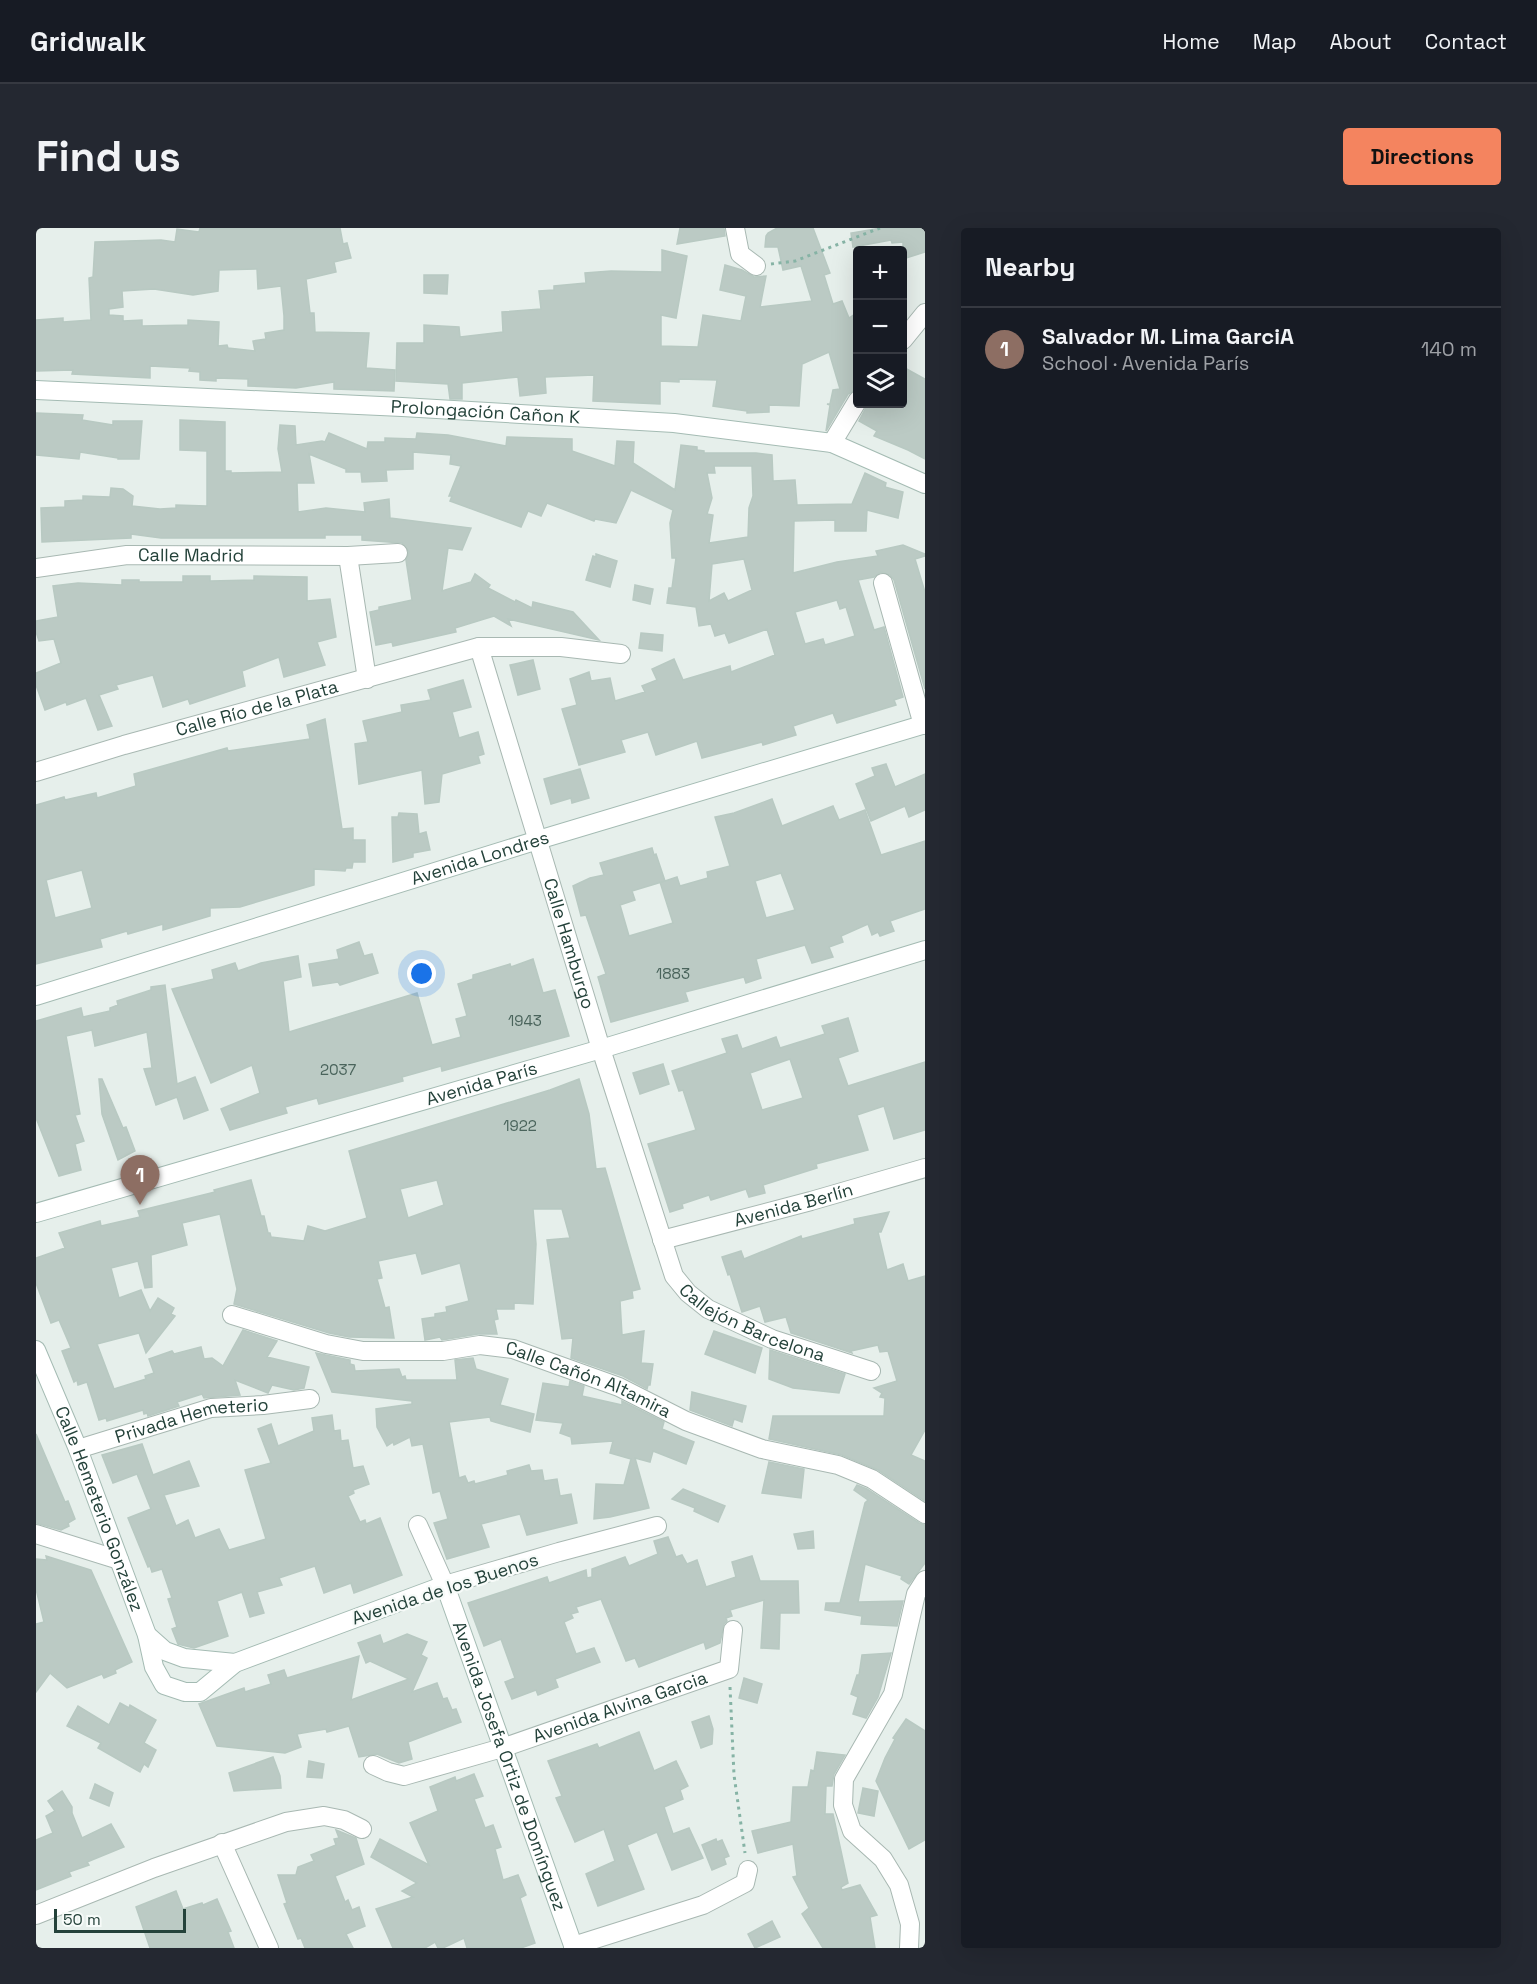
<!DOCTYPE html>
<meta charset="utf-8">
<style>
body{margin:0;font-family:"Space Grotesk",sans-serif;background:#242831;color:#f1f3f6}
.controls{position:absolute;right:18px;top:18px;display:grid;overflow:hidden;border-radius:6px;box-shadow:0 6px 24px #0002}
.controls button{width:54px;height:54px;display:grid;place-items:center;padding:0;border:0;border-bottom:2px solid #363941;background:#171b24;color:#f1f3f6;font:30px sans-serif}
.scale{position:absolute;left:18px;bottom:15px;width:132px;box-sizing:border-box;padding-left:6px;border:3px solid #24423a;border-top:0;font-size:16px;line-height:21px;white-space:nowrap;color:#24423a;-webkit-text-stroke:4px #f7fbf9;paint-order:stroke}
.you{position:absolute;left:386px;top:746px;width:21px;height:21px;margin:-15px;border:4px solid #fff;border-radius:50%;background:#1a73e8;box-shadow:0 0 0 9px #1a73e833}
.badge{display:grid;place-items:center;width:39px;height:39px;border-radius:50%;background:#f4845f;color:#fff;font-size:20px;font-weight:700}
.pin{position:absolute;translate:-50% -50px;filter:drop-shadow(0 2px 3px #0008)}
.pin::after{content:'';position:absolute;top:32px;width:21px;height:18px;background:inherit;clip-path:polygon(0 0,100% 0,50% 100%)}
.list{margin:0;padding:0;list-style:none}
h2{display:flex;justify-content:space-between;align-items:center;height:78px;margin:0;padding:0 24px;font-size:26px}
h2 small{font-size:20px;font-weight:400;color:#9ea1a6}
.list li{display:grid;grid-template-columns:39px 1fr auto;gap:18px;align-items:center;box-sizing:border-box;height:84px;padding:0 24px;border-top:2px solid #363941}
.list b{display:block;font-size:22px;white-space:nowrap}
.list p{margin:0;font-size:20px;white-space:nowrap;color:#9ea1a6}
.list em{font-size:20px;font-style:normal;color:#9ea1a6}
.icon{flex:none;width:33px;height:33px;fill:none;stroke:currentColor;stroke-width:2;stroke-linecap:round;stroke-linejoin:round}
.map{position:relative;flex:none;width:889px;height:1720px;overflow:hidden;border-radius:6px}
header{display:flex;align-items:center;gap:36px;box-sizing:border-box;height:84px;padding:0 30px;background:#171b24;border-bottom:2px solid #363941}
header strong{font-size:28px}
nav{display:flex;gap:33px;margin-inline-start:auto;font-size:21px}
.intro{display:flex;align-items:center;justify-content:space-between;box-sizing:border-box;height:144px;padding:0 36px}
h1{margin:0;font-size:42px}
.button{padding:15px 27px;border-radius:6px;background:#f4845f;color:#111;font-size:21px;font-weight:700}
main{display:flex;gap:36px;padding:0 36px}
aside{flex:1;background:#171b24;border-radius:6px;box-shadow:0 6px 24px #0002}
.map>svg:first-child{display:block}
</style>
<header>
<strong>Gridwalk</strong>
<nav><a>Home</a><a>Map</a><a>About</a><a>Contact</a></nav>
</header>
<div class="intro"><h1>Find us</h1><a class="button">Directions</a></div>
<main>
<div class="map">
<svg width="889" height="1720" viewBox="0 0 889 1720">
<rect width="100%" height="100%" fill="#e6efeb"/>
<g fill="#bbcac4" stroke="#b8c9c2" stroke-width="1.5" fill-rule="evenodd">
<path d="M164 0H304L307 16 311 15 315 30 298 34 300 44 270 51 274 85H278L279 104 333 105 330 140 359 142 358 163 298 161V154L260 160 212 158V151L180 150V153L164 152V144L153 143 154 140 114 138V150L36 146 37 142 0 143V92L27 90V94L55 92 53 50 57 49 59 14 125 12 139 14 141 1 163 4ZM221 41 222 61 245 58 248 88V102L229 105 230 111 217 113 219 123 192 120 191 117 182 118 183 94 152 92V97L106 98V92L87 93V88L73 87V81L87 79 86 63 118 61 157 67 182 63 183 42Z"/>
<path d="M644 0H688L689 8 641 16Z"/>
<path d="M741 0H777L794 45 788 47 797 76 806 73 813 90 822 84V161L812 166 790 203 794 177 791 176H794L797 162 804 161 793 124 766 136 763 178 733 177V184L711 185V183L677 178 681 152 643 151V154L624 153V176L557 173 558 147 509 149 510 165 484 168 482 149 426 155V171H414L412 156 360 153 361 115H388V97L423 99 424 109 467 104 466 84 505 81 503 63 518 62V58L550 55 549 45 575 43 626 44V22L651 28 640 90 625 87V118L662 119 667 87 705 93 710 68 684 62 689 37 706 42 718 49 730 48 724 79 776 73 765 38 747 42 742 19H729L730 8 732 5Z"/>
<path d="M845 0H889V24L867 31V14L856 15 855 12 817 19 815 5Z"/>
<path d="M388 47H412L411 66 388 65Z"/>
<path d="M867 139 889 151V231L872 222 838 208 841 203 823 193 832 176H867Z"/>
<path d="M0 185 47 187 46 192 77 197V193H106L103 231H82V230L44 224 43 231 0 227Z"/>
<path d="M144 192 189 194V243H195V245L246 244 242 221 244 197 259 198 260 217 286 213 289 214 293 205 331 221 332 214H349V210L380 211 381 205 412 207 470 218 471 209 536 211V223L579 238 581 213 598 214 597 235 639 262 645 217 661 219V222L668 223V225H720L736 227 737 253 759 252 761 277 816 276 829 245 850 255 849 259 867 264 862 290 831 282 830 303H799V292L758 293 757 345 801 334 842 328 840 323 867 317 889 326V328L879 331 889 364V461L858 352 854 347 845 344 838 349 822 352 838 402 848 399 867 469 858 472 860 477 801 495 797 485 757 498 760 507 727 517 726 514 666 530 661 513 620 527 612 504 585 512 589 524 543 537 526 481 541 477 534 451 553 444 555 453 574 450 579 473 609 464 606 458 621 452 616 441 638 431 647 452 694 438 695 444 739 427 731 401 693 415 689 405 679 408 675 396 663 398 660 379 631 375 633 360H636L640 330H636L634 295 637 282 595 262 580 295 559 291 558 293 511 275 505 288 492 283 485 299 414 273 416 268H413L425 238 414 236 415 227 377 224V241L350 242 351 253 326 254 325 244H310V241L273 226 278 255H261L262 284 290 280 329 284 328 275 353 271 354 290 435 300 426 322 412 320 406 363 435 354 439 346 454 357 452 360 479 374 480 372 496 380 497 374 537 384 563 412 472 391 475 398 458 388 419 400 420 404 357 418 356 414 340 417 334 384 343 382V379L376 372 370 332 373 324 366 315 326 312V307H289V310H125L95 306V310L6 314 5 280 29 279V273L47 272V268L74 269 75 260 87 261 97 268 96 278 124 281 140 280V277L171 278V223L144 222ZM678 238H716L717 268 713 280 712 309 673 315 677 287 671 286 676 270 671 245H679ZM708 331 716 362 692 373 688 365 673 373 676 336ZM801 372 804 381 810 379 819 408 789 417 787 411 769 416 759 384Z"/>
<path d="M560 326 581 333 574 359 550 352 557 328 560 329Z"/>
<path d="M147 348H174V353L218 352V348L271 349V373L294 371 300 409 281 414 289 437 248 449 243 429 206 443 209 458 154 476 152 471 127 479 117 447 80 457 82 461 63 467 76 498 62 502 50 470 31 477 30 474 9 482 0 457V445L25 435 18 411 3 413 0 404V393L22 389 17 358 42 355 86 357V352H103V354H147Z"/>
<path d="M599 357 617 361 614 376 597 372Z"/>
<path d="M605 405 627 407 626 423 603 420Z"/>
<path d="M497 432 504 461 482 467 474 437Z"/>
<path d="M427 452 435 479 416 484 423 510 442 504 448 526 442 528 444 535 406 546 403 574 389 576 386 542 323 556 319 516 332 514 327 493 366 484 365 477 395 472 392 462Z"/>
<path d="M289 491 306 601 317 600V612H329V634H317L316 640H310L309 643 278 641V657L204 679 174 680V688L127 702V696L92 706 91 703 64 711 66 719 0 736V577L28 569 29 572 60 565 61 570 100 558 98 546 191 520 192 523 274 511 271 497ZM46 642 56 680 19 690 10 652Z"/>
<path d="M850 536 859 559 889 546V582L873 589 869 578 835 593 820 556 839 548 836 540Z"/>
<path d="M544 541 553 570 536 575 535 570 515 576 508 551Z"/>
<path d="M736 571 746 598 797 578 803 592 829 582 845 627 889 613V681L854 693 858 703 844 708 842 704 836 707 832 696 805 708 807 714 793 719 797 729 776 735 769 717 720 731 725 750 710 755 708 749 649 764 652 773 575 794 562 749 570 746 550 687 545 688 537 658 554 650 568 647 564 635 616 620 618 627 620 626 629 653 641 649 644 658 672 650 671 644 694 638 679 589 698 585ZM745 645 759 682 730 690 719 653ZM629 653 624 654 637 695 593 708 584 677 599 672 596 663Z"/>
<path d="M363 585 381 586 383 606 390 604 394 622 377 625V629L357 634 356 589H362Z"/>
<path d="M323 714 328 728 336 726 342 745 304 757 302 754 277 758 273 736 303 731 301 722Z"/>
<path d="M262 728 265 749 247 753 253 804 381 765 396 817 425 809 420 791 431 788 422 756 437 751V747L451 743 474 736 475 739 497 731 507 765 519 762 533 808 406 843 405 838 366 849 367 853 283 876 281 870 249 879 251 885 194 902 185 881 224 865 216 837 175 855 136 761 178 751 176 742 199 735 202 743 225 735Z"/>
<path d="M129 757 141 856 159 849 172 882 148 891 141 869 120 877 108 841 116 840 111 804 59 818 56 802 30 808 44 886 39 887 48 913 39 916 45 942 23 948 0 890V793L45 780 47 789 74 783V780L82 777 81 773 115 762V759Z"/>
<path d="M812 790 822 823 802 830 812 858 889 834V902L858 911 848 878 821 887 832 922 780 936 781 940 727 957 729 965 713 969 710 961 675 972 673 967 646 976 647 980 634 984 612 916 660 902 647 862 643 863 636 843 691 825 686 811 701 807 706 821 740 809 744 820 789 806 786 798ZM754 831 767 870 726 882 714 845Z"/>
<path d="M627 836 633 856 604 866 597 845Z"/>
<path d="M63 851H66L87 900 90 899 99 923 82 932 66 886Z"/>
<path d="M543 851 553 886 560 941 569 940 604 1061 596 1063 597 1070 584 1073 586 1107 608 1103 605 1135 617 1136 614 1157H612L611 1161 587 1148 535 1130 537 1110 526 1111 511 1012 534 1010 526 981H497L500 1016 497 1076 478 1075V1081H460L462 1091 458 1092 461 1106H442L406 1112 404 1109 389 1112 386 1091 399 1089V1086L411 1084 410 1079 433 1073 424 1035 386 1046 380 1025 342 1033 346 1050 341 1051 349 1080 353 1079 358 1110 313 1109 293 1105 198 1076 201 1061 184 986 146 995 151 1017 115 1027 116 1059 109 1060 102 1033 75 1040 83 1070 105 1062 114 1083 122 1070 138 1080 135 1086 139 1088 110 1125 103 1105 61 1116 78 1161 110 1151 109 1148 118 1145 113 1131 136 1123 138 1126 165 1119 168 1131 176 1130 187 1138 207 1102 241 1113 231 1129 273 1139 268 1160 258 1162 236 1157 232 1165 199 1152 204 1167 168 1170 166 1166 141 1174 143 1178 112 1188 111 1185 108 1186 107 1182 71 1193 70 1190 63 1192 51 1154 42 1157 41 1152 38 1154 26 1123 35 1120 23 1092 15 1095 0 1055V1030L29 1020 23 1005 64 993 65 998 104 989 102 983 179 964 178 962 215 952 225 988H228L232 1005H234L235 1009 268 1013 272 998 289 1003 331 990 313 923 514 862ZM401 952 408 977 372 990 364 961Z"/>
<path d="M853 984 845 1004H842L851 1042 867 1036 872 1053 889 1048V1202L875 1227 889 1233V1273L842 1242 806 1227 733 1211 737 1188H848L849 1170 844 1169 846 1165 838 1160 861 1153 852 1123 844 1124 842 1117 815 1123 816 1125 755 1105 750 1089 729 1094 724 1078 706 1084 694 1046 692 1047 686 1029 705 1023 708 1031 765 1008 766 1011 819 996 818 991Z"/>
<path d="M678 1103 726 1120 719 1145 669 1126Z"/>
<path d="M734 1122 809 1146 803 1165 757 1160 733 1151Z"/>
<path d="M280 1125 314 1132V1136L318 1137 319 1143 363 1141 366 1149 369 1148 370 1152H421L419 1132 437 1130 440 1141 472 1151 464 1177 498 1186 494 1204 455 1193 454 1189 413 1194 423 1250 429 1248 432 1255 438 1253 439 1256 472 1247 471 1243 493 1237 495 1243 506 1242 508 1253 521 1251 524 1268 535 1266 541 1295 491 1307 484 1286 445 1296 453 1319 411 1331 398 1295 412 1291 404 1263 397 1265 387 1216 376 1218 374 1209 358 1217 357 1214 351 1218 341 1199 340 1181 376 1176V1173L296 1164Z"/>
<path d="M534 1153 548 1158 546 1168 586 1177V1173L628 1194 626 1201 658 1214 650 1236 617 1223 614 1234 599 1230 613 1280 574 1289 558 1291 560 1256 588 1257 595 1231 574 1225 577 1213 536 1216 535 1209 524 1205 527 1195 500 1192 507 1155 533 1159Z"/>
<path d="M656 1164 710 1178 706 1194 698 1191 696 1198 654 1182Z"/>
<path d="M296 1187 298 1203 304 1202 305 1213 312 1212 317 1240 327 1238 333 1256 317 1262 318 1265 312 1268 324 1294 329 1292 330 1296 344 1290 366 1347 318 1365 315 1355 288 1365 279 1338 243 1350 246 1357 221 1364 228 1385 214 1389 206 1364 181 1373 192 1408 158 1420 142 1416 136 1401 141 1399 132 1371 136 1370 126 1341 116 1344 114 1338 112 1339 92 1290 115 1281 101 1246 77 1255 66 1227 106 1216 117 1247 153 1233 163 1258 128 1267 140 1298 152 1292 159 1310 183 1301 193 1322 230 1311 209 1242 235 1235 222 1201 235 1196 242 1218 278 1203 276 1190Z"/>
<path d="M0 1206 29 1274 32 1273 39 1291 32 1295 33 1298 25 1302 0 1295Z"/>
<path d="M733 1234 768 1241 765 1270 726 1265Z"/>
<path d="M821 1257 831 1261 883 1295 889 1297V1335L873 1356 865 1351 866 1348 829 1336 822 1374 867 1373 861 1398 825 1396 826 1388 789 1382 790 1375H804L829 1275 832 1272 818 1262Z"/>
<path d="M647 1261 689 1278 682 1294 658 1283 659 1280 636 1271Z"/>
<path d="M777 1303 778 1320 762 1321 758 1306Z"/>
<path d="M632 1309 640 1329 646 1327 651 1336 661 1332 670 1359 700 1349 696 1334 716 1328 724 1353H762L763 1385H744L743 1421 725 1420 728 1372 694 1382 696 1388 690 1390 691 1393 688 1396 684 1415 670 1421 668 1414 603 1439 599 1430 590 1433 565 1371 540 1379 542 1384 535 1386 537 1390 528 1394 540 1426 558 1420 564 1434 519 1451 522 1459 502 1467 500 1462 476 1471 469 1454 479 1450 465 1411 448 1418 432 1375 511 1349 513 1355 550 1342 551 1350 556 1349V1341L589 1329 593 1338 622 1326 618 1313Z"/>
<path d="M10 1328 55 1342 96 1434 79 1442 80 1445 68 1450 66 1446 31 1460 14 1445 0 1464V1396L8 1394 0 1361V1331L11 1332Z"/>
<path d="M371 1406 391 1414 385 1427 391 1430 376 1464 401 1455 407 1471 411 1470 416 1482 420 1481 425 1494 372 1514 376 1531 363 1535 341 1526 323 1529 313 1498 291 1504 290 1501 261 1506 265 1519 249 1525 181 1518 163 1476 208 1460 209 1464 235 1456 232 1447 248 1442 251 1450 323 1428 315 1472 373 1451 334 1433 330 1435 322 1415 344 1407 347 1416Z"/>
<path d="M855 1425 842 1469 830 1490 817 1486 822 1469 815 1466 821 1447H823L826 1427Z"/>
<path d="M708 1450 726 1456 721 1475 703 1470Z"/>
<path d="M84 1475 93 1480 94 1477 120 1492 108 1515 120 1522 112 1539 108 1536 104 1544 62 1520 65 1515 31 1498 42 1478 73 1497Z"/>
<path d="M673 1488 677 1501 676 1516 665 1520 656 1494Z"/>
<path d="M870 1491 889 1503V1612L873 1621 840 1553 849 1530 859 1511 857 1510Z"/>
<path d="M603 1504 618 1543 640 1533 652 1558 644 1562 647 1571 628 1579 637 1606 653 1600 667 1630 636 1642 621 1604 591 1617 608 1661 562 1678 550 1646 579 1633 568 1601 539 1614 520 1570 526 1568 512 1533 561 1516 563 1520Z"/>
<path d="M781 1524 809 1527 798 1546 796 1558H790L789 1586H797L812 1655 805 1659 806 1662 824 1657 841 1687 834 1689 839 1720H787L766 1686 773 1680 757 1649 761 1648 757 1616 722 1625 716 1603 755 1594 757 1559H772L775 1542 778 1543Z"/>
<path d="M237 1529 244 1548 245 1560 198 1563 193 1545Z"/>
<path d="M273 1533 288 1536 286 1550 271 1549Z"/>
<path d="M438 1546 447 1568 438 1571 449 1600 457 1597 465 1619 459 1621 467 1652 482 1647 490 1667 484 1670 499 1715 485 1720H431L428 1710 407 1720H402L399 1714 389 1720H357L340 1681 377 1669 366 1663 381 1655 335 1629 344 1611 393 1637 374 1595 402 1583 394 1559 419 1549 420 1553Z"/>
<path d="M59 1556 77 1565 73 1578 54 1570Z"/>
<path d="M827 1560 842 1563 838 1588 822 1585Z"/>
<path d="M26 1563 36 1579V1585L46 1610 75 1596 88 1619 51 1634 53 1637 33 1644 35 1648 0 1662V1612L17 1605 10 1588 19 1583 12 1573Z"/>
<path d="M300 1602 320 1610 328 1636 299 1648 309 1674 312 1672 316 1682 323 1679 329 1698 310 1706 317 1720H269L265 1710 262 1711 248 1676 251 1675 242 1647H260L262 1639 278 1633 275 1627 300 1617 298 1611 303 1610Z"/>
<path d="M680 1611 681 1614 686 1612 693 1628 688 1630 690 1636 676 1642 666 1617Z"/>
<path d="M140 1663 147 1681 166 1675 167 1677 181 1671 195 1703 192 1704 198 1720H114L100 1679Z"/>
<path d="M736 1693 744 1709 719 1720 712 1706Z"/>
</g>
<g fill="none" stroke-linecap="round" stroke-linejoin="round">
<g stroke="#a8b8b2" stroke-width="20">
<g id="street">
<path d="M699 0 704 26 720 38"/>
<path d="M867 112 889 85"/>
<path d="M796 215 822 172"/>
<path d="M312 328 331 451"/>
<path id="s1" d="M0 340 91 327 312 328 362 325"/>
<path d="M847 355 887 497"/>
<path id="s2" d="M443 419 565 821 638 1048 652 1065 672 1081 736 1111 835 1143"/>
<path id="s3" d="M0 544 88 517 443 419H525L585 426"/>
<path id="s4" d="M626 1012 775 973 889 940"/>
<path id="s5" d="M196 1087 290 1116 327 1123H407L444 1117 477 1121 583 1159 650 1193 726 1221 802 1237 836 1251 889 1286"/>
<path id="s6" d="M42 1221 175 1180 227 1177 274 1171"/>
<path d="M382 1297 409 1357 523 1324 621 1298"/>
<path d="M0 1306 83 1332"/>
<path id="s7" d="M337 1537 352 1544 368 1548 466 1520 693 1441 697 1402"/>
<path d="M186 1615 233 1720"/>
<path d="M0 1687 118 1640 250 1594 288 1588 308 1592 326 1601"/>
<path d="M537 1718 667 1677 709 1655 712 1642"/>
<path d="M873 1720 874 1696 863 1657 847 1631 816 1603 807 1577 808 1551 857 1466 880 1366 889 1352"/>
</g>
</g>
<g stroke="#a4bbb3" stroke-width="20">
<g id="secondary">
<path id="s8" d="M0 162 366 179 638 195 796 215 889 256"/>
<path id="s9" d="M0 768 502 612 889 496"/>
<path id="s10" d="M0 985 565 821 889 722"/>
<path id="s11" d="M0 1122 42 1221 111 1407 118 1439 128 1457 149 1464H164L199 1435 409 1357 538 1720"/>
<path d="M111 1407 129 1423 148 1430 199 1435"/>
</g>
</g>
<g stroke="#86b3a5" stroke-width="3" stroke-dasharray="3 4.5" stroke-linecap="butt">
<path d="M735 36 759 33 844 0"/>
<path d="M694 1459 698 1547 709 1625"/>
</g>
<use href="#street" stroke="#fff" stroke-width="18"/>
<use href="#secondary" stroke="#fff" stroke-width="18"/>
</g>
<g text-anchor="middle" stroke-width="4.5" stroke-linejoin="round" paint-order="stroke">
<g font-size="15" fill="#4a645c">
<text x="637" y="751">1883</text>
<text x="489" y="798">1943</text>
<text x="302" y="847">2037</text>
<text x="484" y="903">1922</text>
</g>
<g font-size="18" fill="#24423a" stroke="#f7fbf9">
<text dy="6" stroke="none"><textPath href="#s8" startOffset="450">Prolongación Cañon K</textPath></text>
<text dy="6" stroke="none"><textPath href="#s1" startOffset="156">Calle Madrid</textPath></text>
<text dy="6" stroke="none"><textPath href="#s3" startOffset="230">Calle Río de la Plata</textPath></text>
<text dy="6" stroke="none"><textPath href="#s9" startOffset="465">Avenida Londres</textPath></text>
<text dy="6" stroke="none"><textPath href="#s2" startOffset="310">Calle Hamburgo</textPath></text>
<text dy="6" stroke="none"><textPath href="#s10" startOffset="464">Avenida París</textPath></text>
<text dy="6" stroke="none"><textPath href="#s4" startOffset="136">Avenida Berlín</textPath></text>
<text dy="6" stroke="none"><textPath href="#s2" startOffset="752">Callejón Barcelona</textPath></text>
<text dy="6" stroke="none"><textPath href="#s5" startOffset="368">Calle Cañón Altamira</textPath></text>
<text dy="6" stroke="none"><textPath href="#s6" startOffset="118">Privada Hemeterio</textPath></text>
<text dy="6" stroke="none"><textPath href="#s11" startOffset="171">Calle Hemeterio González</textPath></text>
<text transform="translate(409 1361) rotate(-18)" y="6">Avenida de los Buenos</text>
<text dy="6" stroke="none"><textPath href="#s7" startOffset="260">Avenida Alvina Garcia</textPath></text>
<text dy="6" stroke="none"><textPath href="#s11" startOffset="858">Avenida Josefa Ortiz de Domínguez</textPath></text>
</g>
</g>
</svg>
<div class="controls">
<button>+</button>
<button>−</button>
<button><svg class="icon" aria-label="layers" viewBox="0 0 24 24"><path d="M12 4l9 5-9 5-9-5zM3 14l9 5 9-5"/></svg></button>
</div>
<div class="scale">50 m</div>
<div class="you"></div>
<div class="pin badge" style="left:104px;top:977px;background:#8d6e63">1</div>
</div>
<aside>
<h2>Nearby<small></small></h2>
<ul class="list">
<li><span class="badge" style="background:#8d6e63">1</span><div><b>Salvador M. Lima GarciA</b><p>School · Avenida París</p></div><em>140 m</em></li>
</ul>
</aside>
</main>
